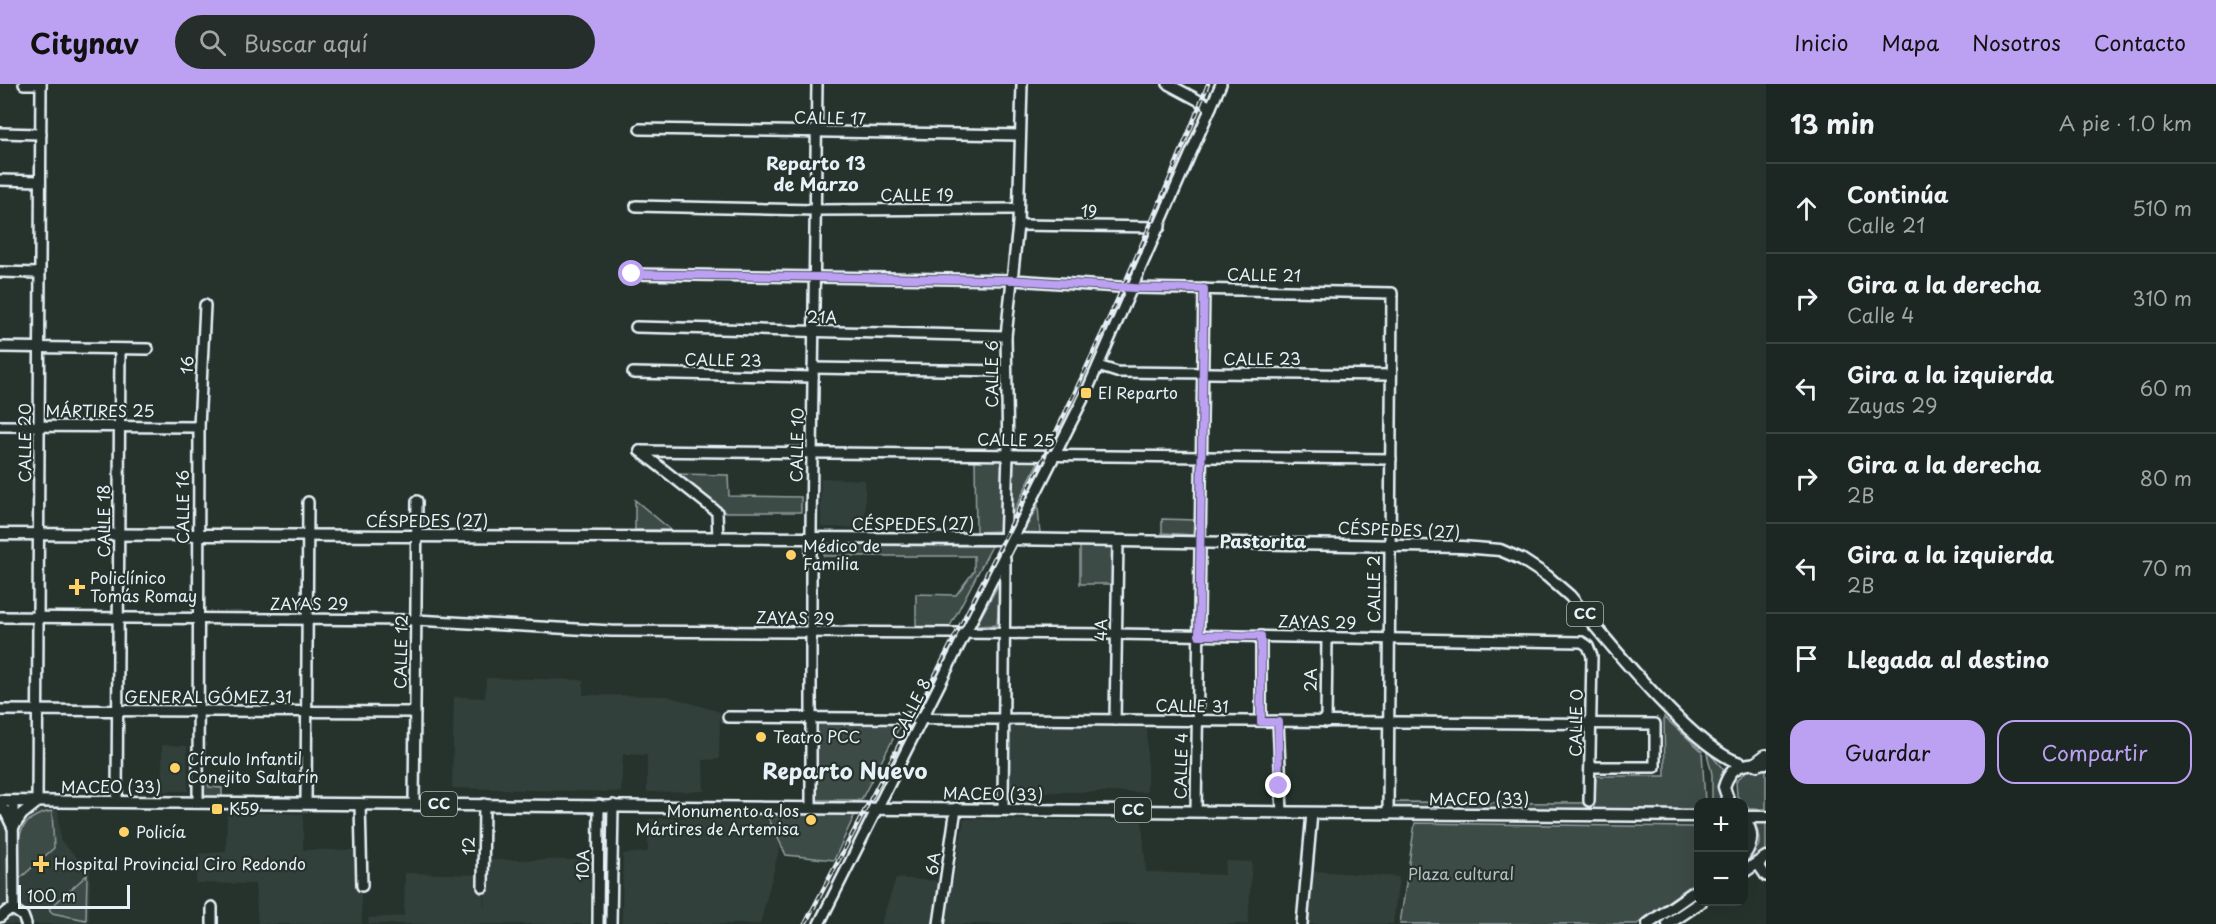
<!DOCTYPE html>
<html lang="es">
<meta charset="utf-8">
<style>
body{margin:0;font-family:"Playpen Sans",sans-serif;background:#252e2a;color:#f1f3f6}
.controls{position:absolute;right:18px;bottom:18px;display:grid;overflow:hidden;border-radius:12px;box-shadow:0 6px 24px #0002}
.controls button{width:54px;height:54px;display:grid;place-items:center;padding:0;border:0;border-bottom:2px solid #3a4340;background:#1c2622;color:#f1f3f6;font:30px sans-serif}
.scale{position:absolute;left:18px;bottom:15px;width:112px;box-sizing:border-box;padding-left:6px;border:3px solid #e8f1f8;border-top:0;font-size:16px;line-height:21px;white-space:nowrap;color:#e8f1f8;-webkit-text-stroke:4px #26332d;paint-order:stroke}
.stop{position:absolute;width:18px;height:18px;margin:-14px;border:4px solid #bca0f2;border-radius:50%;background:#fff}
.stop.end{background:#bca0f2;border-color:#fff;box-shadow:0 2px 6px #0008}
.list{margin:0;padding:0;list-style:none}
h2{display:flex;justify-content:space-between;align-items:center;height:78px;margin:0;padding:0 24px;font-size:26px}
h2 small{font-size:20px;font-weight:400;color:#a0a5a5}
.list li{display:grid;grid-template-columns:39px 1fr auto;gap:18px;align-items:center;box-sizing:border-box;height:90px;padding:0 24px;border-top:2px solid #3a4340}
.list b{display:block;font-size:22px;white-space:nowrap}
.list p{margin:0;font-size:20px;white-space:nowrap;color:#a0a5a5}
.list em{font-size:20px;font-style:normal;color:#a0a5a5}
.actions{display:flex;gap:12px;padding:18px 24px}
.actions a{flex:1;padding:14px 0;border:2px solid #bca0f2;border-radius:18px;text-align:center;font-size:21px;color:#bca0f2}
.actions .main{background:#bca0f2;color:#111}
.icon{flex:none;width:33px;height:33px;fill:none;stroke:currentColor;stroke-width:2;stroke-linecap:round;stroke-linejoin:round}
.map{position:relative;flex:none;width:1766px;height:840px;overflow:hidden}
header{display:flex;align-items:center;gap:36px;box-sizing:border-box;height:84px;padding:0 30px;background:#bca0f2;color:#111}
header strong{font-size:28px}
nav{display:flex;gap:33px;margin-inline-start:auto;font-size:21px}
.search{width:420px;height:54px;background:#252e2a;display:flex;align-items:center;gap:15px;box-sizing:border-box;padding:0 21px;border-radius:33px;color:#a0a5a5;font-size:22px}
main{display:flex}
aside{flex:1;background:#1c2622}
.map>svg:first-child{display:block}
</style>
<header>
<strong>Citynav</strong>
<div class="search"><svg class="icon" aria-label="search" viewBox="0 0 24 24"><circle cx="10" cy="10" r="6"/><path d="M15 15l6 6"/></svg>Buscar aquí</div>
<nav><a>Inicio</a><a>Mapa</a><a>Nosotros</a><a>Contacto</a></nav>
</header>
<main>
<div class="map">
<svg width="1766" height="840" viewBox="0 0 1766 840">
<rect width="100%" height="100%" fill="#26332d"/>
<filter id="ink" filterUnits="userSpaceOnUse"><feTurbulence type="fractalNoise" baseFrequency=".0167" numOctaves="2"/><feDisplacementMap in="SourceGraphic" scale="12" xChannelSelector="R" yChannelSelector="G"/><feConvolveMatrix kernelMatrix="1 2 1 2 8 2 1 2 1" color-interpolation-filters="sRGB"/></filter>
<g filter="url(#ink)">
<g fill="#333f3a">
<path d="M821 394 865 396V444L821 443Z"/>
<path d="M486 594 583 596V611L667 612 720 628 719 675 703 676 704 707 647 708V671L623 670 621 708 452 704 454 613 485 614Z"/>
<path d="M1011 641 1147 642V708H1009Z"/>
<path d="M162 661 187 662 188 707H163Z"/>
<path d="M58 726 60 756 90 787 89 840H0V727Z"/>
<path d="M227 728 303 730V766H359L362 840H258L255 800 196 799 197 770 226 768Z"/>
<path d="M767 731 780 762 760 840H622L623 770 648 768V735Z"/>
<path d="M964 735 1142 737 1146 788 1224 791 1226 777 1252 778 1248 840H881L896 794 953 798Z"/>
<path d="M488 776H591L590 840H369L368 834 404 832 405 789 483 791 484 826Z"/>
<path d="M1313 787 1399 793 1393 840H1307Z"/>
</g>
<g fill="#3e4b47" stroke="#939ea0" stroke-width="1.5">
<path d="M975 376H1003L1001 447 976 448Z"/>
<path d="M1011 376H1039L1008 439Z"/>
<path d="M672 390 728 391 729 412 801 413V428H719Z"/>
<path d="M635 416 671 446H635Z"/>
<path d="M1038 422 1040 449H1023Z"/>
<path d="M1162 435 1194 436 1193 451 1162 449Z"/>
<path d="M824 461 976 462H992L949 544H916V510L956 511 974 487V472H824Z"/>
<path d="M1080 461 1113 462 1112 500H1080Z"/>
<path d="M1000 498 997 541 976 542Z"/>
<path d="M1664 633 1702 667 1705 718H1698V726L1594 725 1596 692H1665Z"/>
<path d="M902 638 861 716H817V639Z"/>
<path d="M1706 665 1723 685 1720 704 1724 718H1712V690Z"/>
<path d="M1750 684H1766V725H1749L1737 712 1736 697Z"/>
<path d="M202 695H208L209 703 222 704V714L203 713Z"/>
<path d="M1390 718 1591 719V725L1390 724Z"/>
<path d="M52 727 54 764 18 796C18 764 11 734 52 727Z"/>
<path d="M855 730 834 776 786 771 767 731Z"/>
<path d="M1755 738H1766V766L1744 781C1753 762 1766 771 1755 738Z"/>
<path d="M1415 739 1692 743 1698 740V797L1637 840H1400Z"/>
<path d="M605 751 608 754 607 840H603Z"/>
<path d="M87 791 86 836 52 829 49 825Z"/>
</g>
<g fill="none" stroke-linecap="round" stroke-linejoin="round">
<g stroke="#e8f1f8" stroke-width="14">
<g id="minor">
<path d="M24 0H41"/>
<path d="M1168 0 1211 23"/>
<path d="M640 45 1020 51"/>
<path d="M0 49 41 50"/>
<path d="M0 96 40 97"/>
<path d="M636 122 814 126 1018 125"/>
<path d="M1018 141 1160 143"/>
<path d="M0 188 39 189"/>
<path d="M632 190 1014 196 1134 204 1392 209 1388 730"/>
<path d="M636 243 1006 252"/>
<path d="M0 263 148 265"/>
<path d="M1098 282 1117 288 1391 291"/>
<path d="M813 284 1006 287"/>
<path d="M633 289 813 293"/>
<path d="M0 342 199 343"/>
<path d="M640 367 1391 375"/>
<path d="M640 367 717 428 718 454"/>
<path d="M1005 461 1008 370 1006 252 1018 141 1022 0"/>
<path d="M0 533 416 536 611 547 1116 550 1582 558 1588 562 1592 572 1589 717"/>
<path d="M0 626 415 628"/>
<path d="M728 633 1655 640V683H1591"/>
<path d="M1115 636 1118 457"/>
<path d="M1261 637V552"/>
<path d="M1278 638 1282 728"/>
<path d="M1326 638 1327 553"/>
<path d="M117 717 120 265"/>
<path d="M13 718 14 826"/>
<path d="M37 718 41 0"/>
<path d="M198 719 199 343 205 221"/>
<path d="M306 719 308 418"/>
<path d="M360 720 362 802"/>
<path d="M414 720 417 417"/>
<path d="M811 723V446L817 0"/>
<path d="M1003 725 1005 475"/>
<path d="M1196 727 1204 205"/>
<path d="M1757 779 1766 792"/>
<path d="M483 803 484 720"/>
<path d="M0 833 7 827 14 826 23 832 26 840"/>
<path d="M212 840V823"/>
<path d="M598 840 599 721"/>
<path d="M611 840 613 721"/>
<path d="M819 840 1086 309 1221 0"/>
<path d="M939 840 956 724"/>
<path d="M1302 840 1312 729"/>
</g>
</g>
<g stroke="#e8f1f8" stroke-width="15">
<g id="major">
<path d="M0 450 1005 455 1462 463 1500 466 1521 475 1547 492 1570 512C1605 554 1693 665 1740 679"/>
<path d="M0 717 1698 732"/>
<path d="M1729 718 1724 703C1731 680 1744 679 1766 679"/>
<path d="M0 724 6 728 13 743 22 730 37 718"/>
<path d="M1744 733H1766"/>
<path d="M1744 735C1754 748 1753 759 1744 772"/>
<path d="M1744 788 1766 773"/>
<path d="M1648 840 1698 805"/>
<path d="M1668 840 1701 818"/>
</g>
</g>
<g stroke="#e8f1f8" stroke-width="18">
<path id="highway" d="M1758 679 1766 673"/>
</g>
<use href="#minor" stroke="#26332d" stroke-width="9"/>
<use href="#major" stroke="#26332d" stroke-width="10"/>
<use href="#highway" stroke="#26332d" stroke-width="14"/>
<g stroke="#e8f1f8" stroke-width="4.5">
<path id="rail" d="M805 840C950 565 1095 290 1208 0"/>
</g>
<use href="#rail" stroke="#26332d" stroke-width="2" stroke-dasharray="7" stroke-linecap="butt"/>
</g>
</g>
<g fill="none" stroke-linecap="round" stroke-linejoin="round" filter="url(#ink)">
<path stroke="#bca0f2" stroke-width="8" d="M632 190 1014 196 1134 204 1204 205 1199 551 1261 552V638H1278L1279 702"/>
</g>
<g fill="#ffd166" stroke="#26332d" stroke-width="2">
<rect x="1080" y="303" width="12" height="12" rx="3"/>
<circle cx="791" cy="471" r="6"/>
<path d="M74 494h6v6h6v6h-6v6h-6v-6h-6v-6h6z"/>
<circle cx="761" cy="653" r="6"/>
<circle cx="175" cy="684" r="6"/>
<rect x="211" y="719" width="12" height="12" rx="3"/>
<circle cx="811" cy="736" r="6"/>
<circle cx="124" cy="748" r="6"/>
<path d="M38 771h6v6h6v6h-6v6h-6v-6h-6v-6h6z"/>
</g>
<g text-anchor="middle" stroke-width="4.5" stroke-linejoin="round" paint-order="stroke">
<g fill="#26332d" stroke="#aeb8bb" stroke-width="1.5">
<rect x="1567" y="518" width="36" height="24" rx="4.5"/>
<rect x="421" y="708" width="36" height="24" rx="4.5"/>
<rect x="1115" y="714" width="36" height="24" rx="4.5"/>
</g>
<g font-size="15" font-weight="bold" fill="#e8f1f8">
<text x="1585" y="535">CC</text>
<text x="439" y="725">CC</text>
<text x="1133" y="731">CC</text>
</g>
<g font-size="16" fill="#e8f1f8" stroke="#26332d">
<text transform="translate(830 34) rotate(1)" y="6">CALLE 17</text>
<text x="917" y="117">CALLE 19</text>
<text transform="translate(1089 127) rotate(1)" y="6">19</text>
<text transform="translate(1264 191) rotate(1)" y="6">CALLE 21</text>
<text transform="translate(822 233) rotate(1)" y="6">21A</text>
<text x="1262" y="281">CALLE 23</text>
<text transform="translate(723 276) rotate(1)" y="6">CALLE 23</text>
<text transform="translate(187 281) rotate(-87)" y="6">16</text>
<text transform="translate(992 290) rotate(-90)" y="6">CALLE 6</text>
<text x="100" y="333">MÁRTIRES 25</text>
<text transform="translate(1016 356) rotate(1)" y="6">CALLE 25</text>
<text transform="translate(25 359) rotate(-90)" y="6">CALLE 20</text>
<text transform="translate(797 361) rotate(-89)" y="6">CALLE 10</text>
<text transform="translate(183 423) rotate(-90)" y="6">CALLE 16</text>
<text transform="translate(104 437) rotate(-90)" y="6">CALLE 18</text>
<text x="427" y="443">CÉSPEDES (27)</text>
<text x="913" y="446">CÉSPEDES (27)</text>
<text transform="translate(1399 446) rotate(2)" y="6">CÉSPEDES (27)</text>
<text transform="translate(1374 505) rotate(-90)" y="6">CALLE 2</text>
<text x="309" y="526">ZAYAS 29</text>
<text transform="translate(795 534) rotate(1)" y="6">ZAYAS 29</text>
<text transform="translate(1317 538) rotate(1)" y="6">ZAYAS 29</text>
<text transform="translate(1101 546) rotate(-89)" y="6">4A</text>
<text transform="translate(401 568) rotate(-89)" y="6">CALLE 12</text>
<text transform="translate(1311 596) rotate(-90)" y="6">2A</text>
<text x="208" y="619">GENERAL GÓMEZ 31</text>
<text transform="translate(1192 622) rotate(1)" y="6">CALLE 31</text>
<text transform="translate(911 625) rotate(-63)" y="6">CALLE 8</text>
<text transform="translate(1576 639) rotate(-89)" y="6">CALLE 0</text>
<text transform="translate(1181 682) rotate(-89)" y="6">CALLE 4</text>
<text x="111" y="709">MACEO (33)</text>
<text transform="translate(993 710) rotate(1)" y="6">MACEO (33)</text>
<text x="1479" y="721">MACEO (33)</text>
<text transform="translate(469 762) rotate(-90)" y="6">12</text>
<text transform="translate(933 780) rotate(-82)" y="6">6A</text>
<text transform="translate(583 781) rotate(-90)" y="6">10A</text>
</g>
<g font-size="16" fill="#e8f1f8" stroke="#26332d" text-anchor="start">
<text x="1098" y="315">El Reparto</text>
<text x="803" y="468">Médico de<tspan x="803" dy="18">Familia</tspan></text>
<text x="90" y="500">Policlínico<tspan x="90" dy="18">Tomás Romay</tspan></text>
<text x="773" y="659">Teatro PCC</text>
<text x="187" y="681">Círculo Infantil<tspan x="187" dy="18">Conejito Saltarín</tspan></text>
<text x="229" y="731">K59</text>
<text x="799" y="733" text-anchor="end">Monumento a los<tspan x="799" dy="18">Mártires de Artemisa</tspan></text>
<text x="136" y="754">Policía</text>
<text x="54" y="786">Hospital Provincial Ciro Redondo</text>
</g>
<g font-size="16" fill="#b5bfc3" stroke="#26332d">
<text x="1461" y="796">Plaza cultural</text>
</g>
<g font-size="18" font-weight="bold" fill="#e8f1f8" stroke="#26332d">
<text x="816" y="86">Reparto 13<tspan x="816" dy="21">de Marzo</tspan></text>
<text x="1263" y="464">Pastorita</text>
</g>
<g font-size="22" font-weight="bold" fill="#e8f1f8" stroke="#26332d">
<text x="845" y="695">Reparto Nuevo</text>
</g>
</g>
</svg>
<div class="controls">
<button>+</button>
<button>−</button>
</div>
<div class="scale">100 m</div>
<div class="stop" style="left:632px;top:190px"></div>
<div class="stop end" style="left:1279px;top:702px"></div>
</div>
<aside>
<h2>13 min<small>A pie · 1.0 km</small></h2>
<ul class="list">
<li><svg class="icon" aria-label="ahead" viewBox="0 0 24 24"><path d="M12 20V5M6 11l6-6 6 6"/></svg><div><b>Continúa</b><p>Calle 21</p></div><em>510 m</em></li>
<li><svg class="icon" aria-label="right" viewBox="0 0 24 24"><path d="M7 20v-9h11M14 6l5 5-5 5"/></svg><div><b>Gira a la derecha</b><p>Calle 4</p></div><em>310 m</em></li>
<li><svg class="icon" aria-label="left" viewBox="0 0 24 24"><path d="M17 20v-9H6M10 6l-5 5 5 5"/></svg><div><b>Gira a la izquierda</b><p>Zayas 29</p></div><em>60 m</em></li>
<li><svg class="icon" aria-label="right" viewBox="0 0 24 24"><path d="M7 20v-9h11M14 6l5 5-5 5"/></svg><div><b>Gira a la derecha</b><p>2B</p></div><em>80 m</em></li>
<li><svg class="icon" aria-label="left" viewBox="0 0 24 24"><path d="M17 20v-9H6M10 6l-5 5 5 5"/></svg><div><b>Gira a la izquierda</b><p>2B</p></div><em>70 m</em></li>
<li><svg class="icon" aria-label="arrive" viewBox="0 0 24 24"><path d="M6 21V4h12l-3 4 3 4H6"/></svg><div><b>Llegada al destino</b></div></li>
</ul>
<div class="actions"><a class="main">Guardar</a><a>Compartir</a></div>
</aside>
</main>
